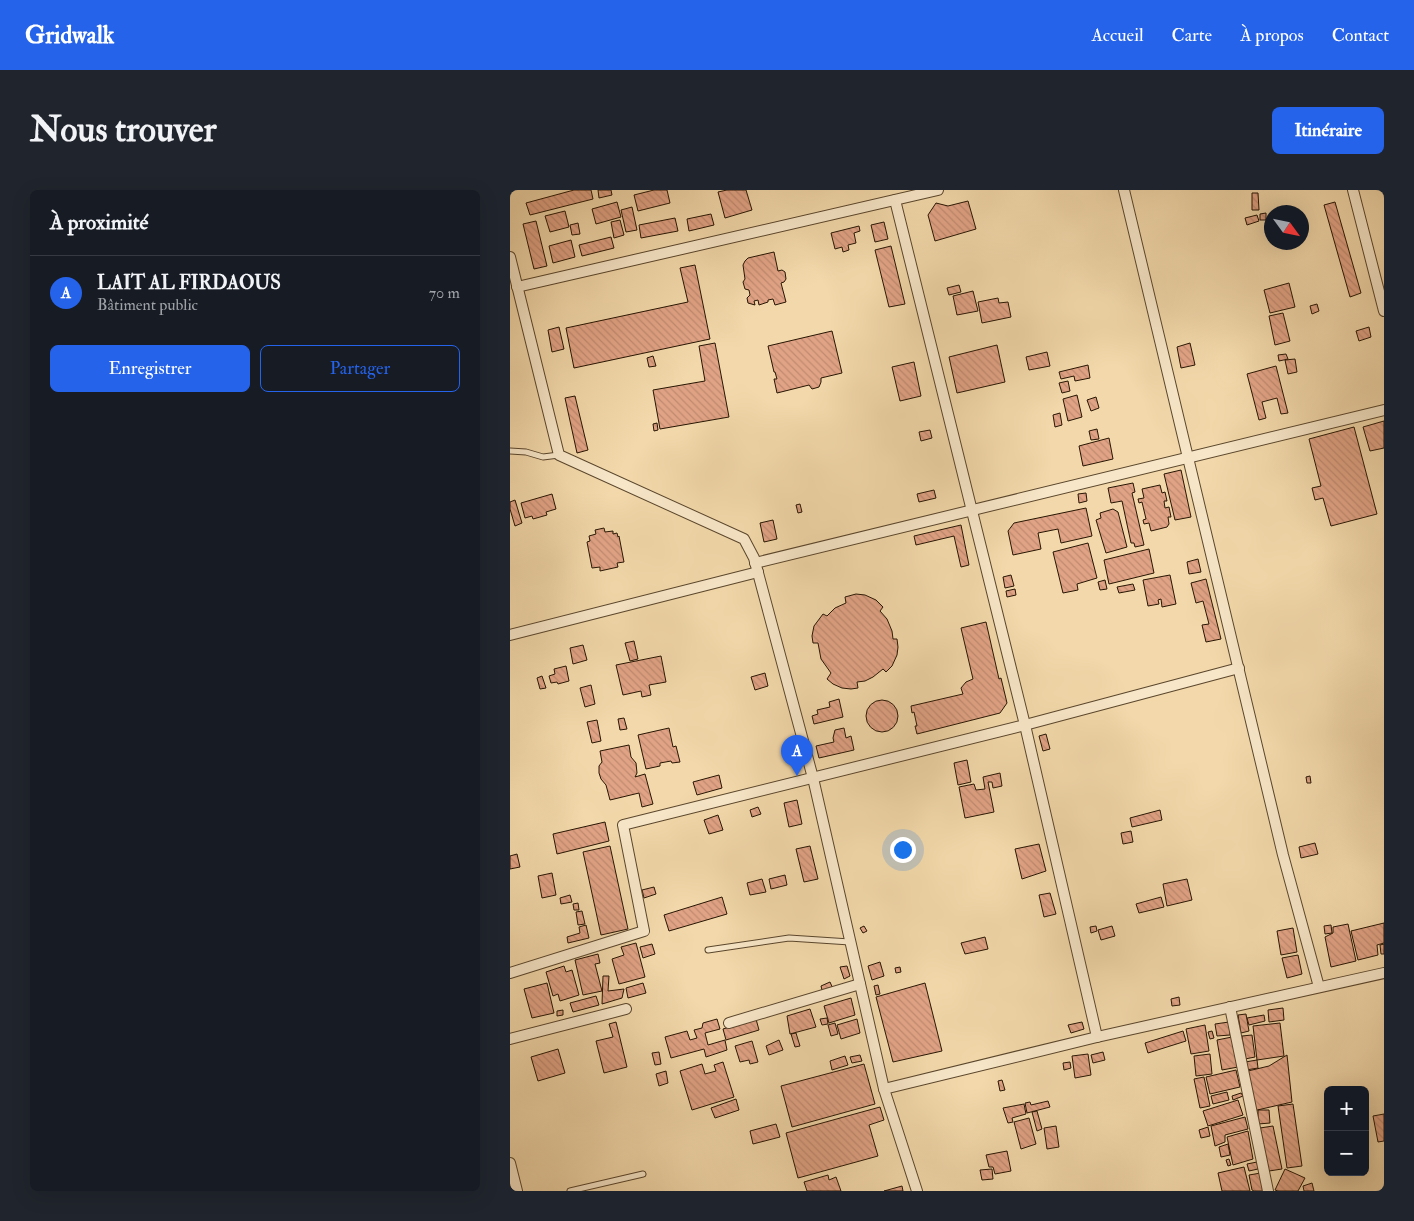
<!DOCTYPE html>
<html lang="fr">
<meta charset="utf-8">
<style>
body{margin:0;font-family:"IM FELL Double Pica",serif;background:#20242c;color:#f1f3f6}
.controls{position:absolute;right:15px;bottom:15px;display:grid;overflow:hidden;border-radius:8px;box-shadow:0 5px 20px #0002}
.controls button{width:45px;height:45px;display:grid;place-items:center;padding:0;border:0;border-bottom:1px solid #363941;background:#171b24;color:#f1f3f6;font:25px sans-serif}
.compass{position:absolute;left:754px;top:15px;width:45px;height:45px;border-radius:50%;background:#171b24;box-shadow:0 5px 20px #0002;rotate:123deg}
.you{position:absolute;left:392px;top:659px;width:18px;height:18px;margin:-12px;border:4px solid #fff;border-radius:50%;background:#1a73e8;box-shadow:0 0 0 8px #1a73e833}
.badge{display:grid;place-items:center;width:32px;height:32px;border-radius:50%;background:#2563eb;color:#fff;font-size:16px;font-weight:700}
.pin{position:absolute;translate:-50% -41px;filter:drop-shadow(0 1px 2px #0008)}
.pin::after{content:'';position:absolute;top:26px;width:18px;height:15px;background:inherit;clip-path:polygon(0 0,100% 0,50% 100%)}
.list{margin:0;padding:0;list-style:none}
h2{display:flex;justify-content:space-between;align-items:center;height:65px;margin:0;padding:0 20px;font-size:21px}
h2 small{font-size:16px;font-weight:400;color:#9ea1a6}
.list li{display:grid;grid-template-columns:32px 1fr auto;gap:15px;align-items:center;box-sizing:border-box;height:75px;padding:0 20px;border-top:1px solid #363941}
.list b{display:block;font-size:19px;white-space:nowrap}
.list p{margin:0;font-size:16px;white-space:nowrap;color:#9ea1a6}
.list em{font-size:16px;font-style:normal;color:#9ea1a6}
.actions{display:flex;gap:10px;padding:15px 20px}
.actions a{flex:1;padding:11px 0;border:1px solid #2563eb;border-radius:8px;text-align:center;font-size:18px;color:#2563eb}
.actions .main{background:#2563eb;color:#fff}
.map{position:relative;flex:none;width:874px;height:1001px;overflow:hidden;border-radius:8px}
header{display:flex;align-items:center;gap:30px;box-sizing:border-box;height:70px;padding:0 25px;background:#2563eb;color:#fff}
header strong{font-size:24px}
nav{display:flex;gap:28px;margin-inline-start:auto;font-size:18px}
.intro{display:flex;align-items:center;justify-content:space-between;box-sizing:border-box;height:120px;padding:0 30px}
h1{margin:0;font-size:35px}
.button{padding:12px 22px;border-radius:8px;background:#2563eb;color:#fff;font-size:18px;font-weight:700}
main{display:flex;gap:30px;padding:0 30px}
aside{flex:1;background:#171b24;border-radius:8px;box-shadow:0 5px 20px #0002}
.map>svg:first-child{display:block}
</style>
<header>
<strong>Gridwalk</strong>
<nav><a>Accueil</a><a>Carte</a><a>À propos</a><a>Contact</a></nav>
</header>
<div class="intro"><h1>Nous trouver</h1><a class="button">Itinéraire</a></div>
<main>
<aside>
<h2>À proximité<small></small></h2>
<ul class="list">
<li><span class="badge">A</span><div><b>LAIT AL FIRDAOUS</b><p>Bâtiment public</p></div><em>70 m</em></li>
</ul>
<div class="actions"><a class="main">Enregistrer</a><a>Partager</a></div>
</aside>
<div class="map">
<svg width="874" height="1001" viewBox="0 0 874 1001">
<defs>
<pattern id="building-back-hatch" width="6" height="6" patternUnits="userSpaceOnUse" patternTransform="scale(1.25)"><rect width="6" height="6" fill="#e1a385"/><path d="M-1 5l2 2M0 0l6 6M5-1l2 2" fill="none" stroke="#c18b71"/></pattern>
</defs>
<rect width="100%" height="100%" fill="#f2d8aa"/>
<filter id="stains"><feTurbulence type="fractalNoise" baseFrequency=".004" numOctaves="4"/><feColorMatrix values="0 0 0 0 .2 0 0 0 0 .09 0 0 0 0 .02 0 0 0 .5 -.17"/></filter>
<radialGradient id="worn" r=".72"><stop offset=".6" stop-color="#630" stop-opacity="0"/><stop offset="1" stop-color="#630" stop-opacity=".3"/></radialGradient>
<g fill="url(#building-back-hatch)" stroke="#271502">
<path d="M64 0H81L83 9 20 25 16 13Z"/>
<path d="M88 0H101L102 5 89 8Z"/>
<path d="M144 0H157L160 13 128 21 124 5Z"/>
<path d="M217 0H236L242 20 215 28 208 2Z"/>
<path d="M742 3H748L749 20H742Z"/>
<path d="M458 11 466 39 425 51 418 25 426 13 438 16Z"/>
<path d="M107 12 111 27 86 34 82 19Z"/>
<path d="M825 12 851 103 840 107 814 15Z"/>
<path d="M122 17 127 40 116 42 111 20Z"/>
<path d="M55 21 59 37 40 42 35 26Z"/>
<path d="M756 23V30H750V24Z"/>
<path d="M201 24 204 35 179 41 177 29Z"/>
<path d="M747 25 749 31 737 35 735 28Z"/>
<path d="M165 28 168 41 131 48 129 35Z"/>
<path d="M110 30 114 45 104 48 101 32Z"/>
<path d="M26 31 37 76 24 79 13 34Z"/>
<path d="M374 32 378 49 365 52 361 35Z"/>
<path d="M68 33 70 44 62 45 60 35Z"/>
<path d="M349 36 350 41 344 43 346 53 338 55 339 60 333 62 332 57 325 59 321 43Z"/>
<path d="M101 47 104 58 72 66 69 55Z"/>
<path d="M61 50 65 67 43 73 39 56Z"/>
<path d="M381 56 395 114 379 117 365 60Z"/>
<path d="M264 62 268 81 272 80 275 82 276 89 274 92 271 93 276 112 265 115 263 109 258 110V112L249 115 248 110 244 111 245 115 238 113 237 108 240 105 239 100 235 99 233 92 235 89 233 75 235 71 238 68Z"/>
<path d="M185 75 200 149 64 178 56 138 178 112 170 78Z"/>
<path d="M779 93 785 117 760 123 754 100Z"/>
<path d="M449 95 451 102 439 105 437 98Z"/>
<path d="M463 101 468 121 447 125 443 106Z"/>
<path d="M488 108 489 113 498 112 501 127 472 133 468 112Z"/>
<path d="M807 114 809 121 802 124 800 116Z"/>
<path d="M773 123 780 151 765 155 759 126Z"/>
<path d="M49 137 54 159 42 162 38 140Z"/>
<path d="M859 137 861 147 849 151 846 141Z"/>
<path d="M322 141 332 183 311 188V192L309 197 302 199 299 195 267 203 264 189H267L265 182H264L258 156Z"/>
<path d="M205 153 219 227 150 239 143 200 195 191 189 156Z"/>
<path d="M680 153 685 175 671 178 667 157Z"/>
<path d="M487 155 495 192 447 203 439 167Z"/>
<path d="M537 162 540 176 519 180 516 167Z"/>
<path d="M776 164 778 169 769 171 768 165Z"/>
<path d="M143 166 146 176 139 177 137 168Z"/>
<path d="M785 169 787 182 778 184 775 170Z"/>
<path d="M404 172 411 206 390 211 382 177Z"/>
<path d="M578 175 580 188 565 191 564 186 551 189 549 182Z"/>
<path d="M766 176 778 223 771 224 767 208 752 212 756 228 749 230 737 184Z"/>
<path d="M558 191 560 201 552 203 549 193Z"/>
<path d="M567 205 572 227 558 231 553 209Z"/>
<path d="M65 206 78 260 67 263 55 208Z"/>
<path d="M586 207 589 218 581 221 577 210Z"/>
<path d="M550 223 552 235 545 237 543 225Z"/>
<path d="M874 231V258L860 261 853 237Z"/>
<path d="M147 233 148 240 144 241 143 234Z"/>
<path d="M844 237 867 324 821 336 813 308 805 310 802 298 811 296 799 249Z"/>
<path d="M587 239 589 249 581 250 579 241Z"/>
<path d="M420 240 422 248 411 251 409 242Z"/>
<path d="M599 248 603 269 573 276 569 256Z"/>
<path d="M671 280 681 327 665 330 654 284Z"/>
<path d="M623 293 625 302 622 303 634 355 625 357 624 353H621L612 311 601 313 598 298Z"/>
<path d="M650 295 652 303 655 302 657 311H654L655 318 659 317 661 327H658L659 334 657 337 641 341 639 333 634 334 633 330 636 329 632 312 629 313 628 309 634 308 632 299Z"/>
<path d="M424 300 426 308 409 312 407 304Z"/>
<path d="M576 303 577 311 569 313 568 304Z"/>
<path d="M42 304 46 319 36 322 37 325 23 329 22 326 15 328 11 313Z"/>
<path d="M5 310 12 333 5 336 0 319V312Z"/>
<path d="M290 314 292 322 288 323 286 315Z"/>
<path d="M576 318 582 346 551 353 548 339 528 343 531 359 503 365 498 341 504 333Z"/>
<path d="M603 319 608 322 617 357 596 363 586 330 591 328 590 323Z"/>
<path d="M263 330 267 349 254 352 250 333Z"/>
<path d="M451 335 459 375 451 377 444 346 406 355 404 346Z"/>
<path d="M94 338 95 342 103 341V344L107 343 108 347 109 346 114 372 107 373 108 377 90 381V377L82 378 77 352 80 351 79 346 86 344 85 340Z"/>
<path d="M578 353 587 388 567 394 568 400 553 403 543 362Z"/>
<path d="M639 359 644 383 599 394 594 370Z"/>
<path d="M688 369 691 382 679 384 677 372Z"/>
<path d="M501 385 504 396 495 398 493 387Z"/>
<path d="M660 385 666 414 652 417 651 409 648 410 649 414 638 416 633 390Z"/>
<path d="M696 389 711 449 696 452 692 435 699 434 693 411 686 413 681 393Z"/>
<path d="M595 390 597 399 590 400 588 392Z"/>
<path d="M623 394 625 400 609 403 607 397Z"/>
<path d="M505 399 506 405 497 407 496 401Z"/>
<path d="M346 404 355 405 366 410 373 417 370 421 377 429 382 441 383 449H387L388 457 387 465 382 476 376 482 373 479 363 487 355 491 347 492 348 498 341 499 332 498 323 494 317 489 321 483 311 469 308 453H303L302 446 304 436 313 424 317 426 325 418 336 413 335 407Z"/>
<path d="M476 432 489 489 491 488 497 513 490 523 407 544 405 536H407L404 522 402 523 401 516 453 504 451 498 456 492 463 489 451 438Z"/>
<path d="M124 451 128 469 120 471 115 453Z"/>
<path d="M73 455 77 470 63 474 60 458Z"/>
<path d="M151 466 156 492 139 495 141 505 132 507 131 501 113 505 106 475Z"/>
<path d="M56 476 59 491 48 494 47 492 41 493 39 486 45 484 44 479Z"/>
<path d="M255 483 258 496 245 500 241 487Z"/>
<path d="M32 486 36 498 30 499 27 488Z"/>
<path d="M81 495 85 514 75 517 70 498Z"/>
<path d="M329 509 333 527 304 534 302 526 308 524 307 520 320 517 319 512Z"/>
<circle cx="372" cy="526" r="16"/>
<path d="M114 528 117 539 110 540 108 529Z"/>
<path d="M87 530 91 551 82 553 77 532Z"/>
<path d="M159 538 163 557 166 556 170 572 162 573 161 571 150 573V576L136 579 128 545Z"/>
<path d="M334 538 336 548 341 546 344 560 309 568 306 556 324 552 323 548 325 540Z"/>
<path d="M536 544 540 559 533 561 529 546Z"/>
<path d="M119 555 121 567 126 573 127 583 125 587 135 584 143 614 132 617 129 603 100 610 96 595 91 589 89 583V576L92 572 90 561Z"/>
<path d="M457 570 461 592 448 595 444 573Z"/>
<path d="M490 583 492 596 483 598 482 592H478L484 622 455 628 449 597 464 594 466 600 475 599 473 587Z"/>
<path d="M209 585 212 598 187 605 183 592Z"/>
<path d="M800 586 801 593H797L796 587Z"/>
<path d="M287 610 292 634 279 637 274 613Z"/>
<path d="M248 617 251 624 242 627 240 620Z"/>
<path d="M650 620 652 630 622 637 620 628Z"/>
<path d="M208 625 213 640 199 644 194 630Z"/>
<path d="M95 632 99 651 47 664 43 644Z"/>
<path d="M621 641 623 652 613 654 611 643Z"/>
<path d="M805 653 808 664 791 668 789 657Z"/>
<path d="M529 654 536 681 512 689 505 659Z"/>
<path d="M100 656 118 739 91 745 73 662Z"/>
<path d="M300 656 308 689 294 692 286 659Z"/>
<path d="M7 664 10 677 0 679V666Z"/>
<path d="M42 683 46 705 32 708 28 686Z"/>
<path d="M275 685 277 695 261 699 259 689Z"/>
<path d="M252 689 256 702 240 705 237 693Z"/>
<path d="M677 689 682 710 657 716 653 694Z"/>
<path d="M144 697 146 704 134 708 132 700Z"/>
<path d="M540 703 546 724 534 727 529 705Z"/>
<path d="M60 705 62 712 51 714 50 708Z"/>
<path d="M212 707 217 724 159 741 154 725Z"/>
<path d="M651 707 654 717 629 723 626 714Z"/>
<path d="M68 713 69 720H64L63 714Z"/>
<path d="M72 721 75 734 68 735 66 722Z"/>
<path d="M874 733V753L867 755 868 765 848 770 841 741Z"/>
<path d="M838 734 846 771 821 777 815 747 823 743V737Z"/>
<path d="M76 735 79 748 58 753 57 747 70 743 69 737Z"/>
<path d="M821 735 822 743 815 744 814 736Z"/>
<path d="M354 736 357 741 353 743 350 738Z"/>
<path d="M586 736 587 741 581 743 580 737Z"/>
<path d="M602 736 605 746 591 750 588 740Z"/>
<path d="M783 738 787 762 771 765 767 741Z"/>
<path d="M475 747 478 759 455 764 451 753Z"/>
<path d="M126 753 135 787 109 794 102 769 114 765 111 757Z"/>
<path d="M142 754 145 764 133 768 130 757Z"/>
<path d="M874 754V764H871L870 755Z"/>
<path d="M88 764 90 773 85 774 92 801 73 805 65 770Z"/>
<path d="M788 765 792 784 777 788 772 768Z"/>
<path d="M370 772 374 786 362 790 358 776Z"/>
<path d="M54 776 56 782 62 780 69 805 50 811 48 804 43 806 36 782Z"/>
<path d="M337 776 340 786 334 789 330 777Z"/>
<path d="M390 777 391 782 386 783 385 778Z"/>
<path d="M93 786H99L98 801 114 799 112 808 92 814Z"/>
<path d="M320 792 324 801 313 804 311 796Z"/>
<path d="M37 793 44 823 22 828 14 799Z"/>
<path d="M133 793 136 803 118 808 116 798Z"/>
<path d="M415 793 432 861 383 872 366 807Z"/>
<path d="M368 795 370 804 366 805 364 796Z"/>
<path d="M86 806 89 815 63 822 60 813Z"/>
<path d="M669 807 670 815 662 816 661 809Z"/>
<path d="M341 808 345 825 319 833 314 816Z"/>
<path d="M773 818 774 830 759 832 758 820Z"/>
<path d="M300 819 306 837 280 844 277 826Z"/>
<path d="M53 820V825L47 826V821Z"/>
<path d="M736 824 739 841 731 843 728 825Z"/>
<path d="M754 825 755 831 739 835 737 828Z"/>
<path d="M317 828 318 834 312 835 310 829Z"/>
<path d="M207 829 210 839 195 843 198 855 215 850 217 860 196 867 194 859 161 868 155 847 177 841 180 850 187 848 184 840 192 838 193 833Z"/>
<path d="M246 829 249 840 216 850 213 839Z"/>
<path d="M347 829 350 843 331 849 327 835Z"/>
<path d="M106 832 117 877 94 883 86 851 103 847 99 834Z"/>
<path d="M572 832 574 839 561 843 558 835Z"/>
<path d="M719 832 720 845 707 846 705 834Z"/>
<path d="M325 833 328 844 321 846 318 835Z"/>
<path d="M770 833 774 866 747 870 743 836Z"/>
<path d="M695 835 699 861 681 864 676 839Z"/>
<path d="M673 841 676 851 638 863 635 853Z"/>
<path d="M702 841 704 848 700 849 698 842Z"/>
<path d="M286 843 290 856 285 857 281 844Z"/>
<path d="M742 845 745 867 735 869 732 846Z"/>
<path d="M722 847 728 877 712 880 707 850Z"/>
<path d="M269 850 273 860 259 865 256 856Z"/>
<path d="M242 851 248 872 240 874 239 870 230 872 225 856Z"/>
<path d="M48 859 55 883 28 891 21 867Z"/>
<path d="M149 862 151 874 145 875 142 863Z"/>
<path d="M593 862 595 870 583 873 581 865Z"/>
<path d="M578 864 581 885 565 888 562 866Z"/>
<path d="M700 864 702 884 686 886 684 866Z"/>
<path d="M350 865 352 871 342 873 340 867Z"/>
<path d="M777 865 782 912 743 921 738 881 759 876Z"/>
<path d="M335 866 338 875 322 880 320 871Z"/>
<path d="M747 870 748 878 736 880 735 872Z"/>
<path d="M213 872 224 907 182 920 170 881 192 874 195 884 206 881 204 875Z"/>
<path d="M560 872 561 878 554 880 553 873Z"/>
<path d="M354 874 365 914 282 937 271 896Z"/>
<path d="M726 880 730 897 700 904 696 887Z"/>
<path d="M156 881 158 893 149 896 146 884Z"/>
<path d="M694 887 700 916 690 918 684 889Z"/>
<path d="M492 890 495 900 490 901 488 891Z"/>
<path d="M717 902 719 910 703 914 701 906Z"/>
<path d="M731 903 733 906 723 910 722 906Z"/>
<path d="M226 909 229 920 205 928 201 918Z"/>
<path d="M728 910 733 925 698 936 693 921Z"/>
<path d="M538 911 540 917 517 923 515 913 520 912 521 915Z"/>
<path d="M514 914 516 924 502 928 503 932 498 933 493 918Z"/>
<path d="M783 914 792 976 777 978 768 916Z"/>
<path d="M370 917 374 930 359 935 368 966 288 988 276 943Z"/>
<path d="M748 920H759L760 933 748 934Z"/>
<path d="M527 921 532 939 527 941 522 922Z"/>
<path d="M874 924V951L868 952 863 926Z"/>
<path d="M735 927 738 939 715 945V952L705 956 701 936Z"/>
<path d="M519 928 526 954 511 959 504 932Z"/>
<path d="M266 934 270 947 243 954 240 941Z"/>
<path d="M546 936 549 957 537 959 534 938Z"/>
<path d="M763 936 772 979 759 981 750 938Z"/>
<path d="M698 937 700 946 691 948 689 940Z"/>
<path d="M738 941 743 969 723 975 717 947Z"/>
<path d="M718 954 720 965 711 967 709 957Z"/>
<path d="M497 961 501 981 485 984 483 977H479L476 965Z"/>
<path d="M719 969 721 975 718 976 716 970Z"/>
<path d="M747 972 748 979 739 981 737 974Z"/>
<path d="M734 977 740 1001H712L708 983Z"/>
<path d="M482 979 483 989 472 990 470 980Z"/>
<path d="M775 979 795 988 788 1001H768L765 1000Z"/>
<path d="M751 983 754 1001H744L742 1000 739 985Z"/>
<path d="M318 985 319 990 326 987 331 1001H297L294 992Z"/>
<path d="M802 993 804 1001H794L793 996Z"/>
<path d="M392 996 393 1001H374Z"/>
</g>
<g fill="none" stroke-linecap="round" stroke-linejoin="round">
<g stroke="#5a462c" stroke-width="7">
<g id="lane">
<path d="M0 261 16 262 33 267 49 265"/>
<path d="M198 760 279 748 340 752"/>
<path d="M60 1001 133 984"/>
</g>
</g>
<g stroke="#5a462c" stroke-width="12">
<g id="street">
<path d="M614 0 773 665 809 797"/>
<path d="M843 0 874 121"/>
<path d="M385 10 515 535 587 847"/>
<path d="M0 67 49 265 234 349 244 368 303 588 374 899 407 1001"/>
<path d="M7 97 428 0"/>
<path d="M245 373 874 220"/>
<path d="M0 445 248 382"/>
<path d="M0 783 134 741 113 635 515 535 729 478"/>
<path d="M720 817 758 1001"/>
<path d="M219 833 350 794"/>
<path d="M0 849 116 819"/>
<path d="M374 899 587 847 874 783"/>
<path d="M0 973 7 1001"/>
</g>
</g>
<use href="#lane" stroke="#f7e6c8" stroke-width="5"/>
<use href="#street" stroke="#f7e6c8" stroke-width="10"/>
</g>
<rect width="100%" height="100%" filter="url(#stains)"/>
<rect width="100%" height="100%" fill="url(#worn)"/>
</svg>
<div class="controls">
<button>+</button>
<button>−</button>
</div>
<svg class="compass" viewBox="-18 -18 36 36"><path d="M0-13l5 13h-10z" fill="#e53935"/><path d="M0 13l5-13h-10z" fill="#9ea1a6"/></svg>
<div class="you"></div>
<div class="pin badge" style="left:287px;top:586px">A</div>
</div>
</main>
